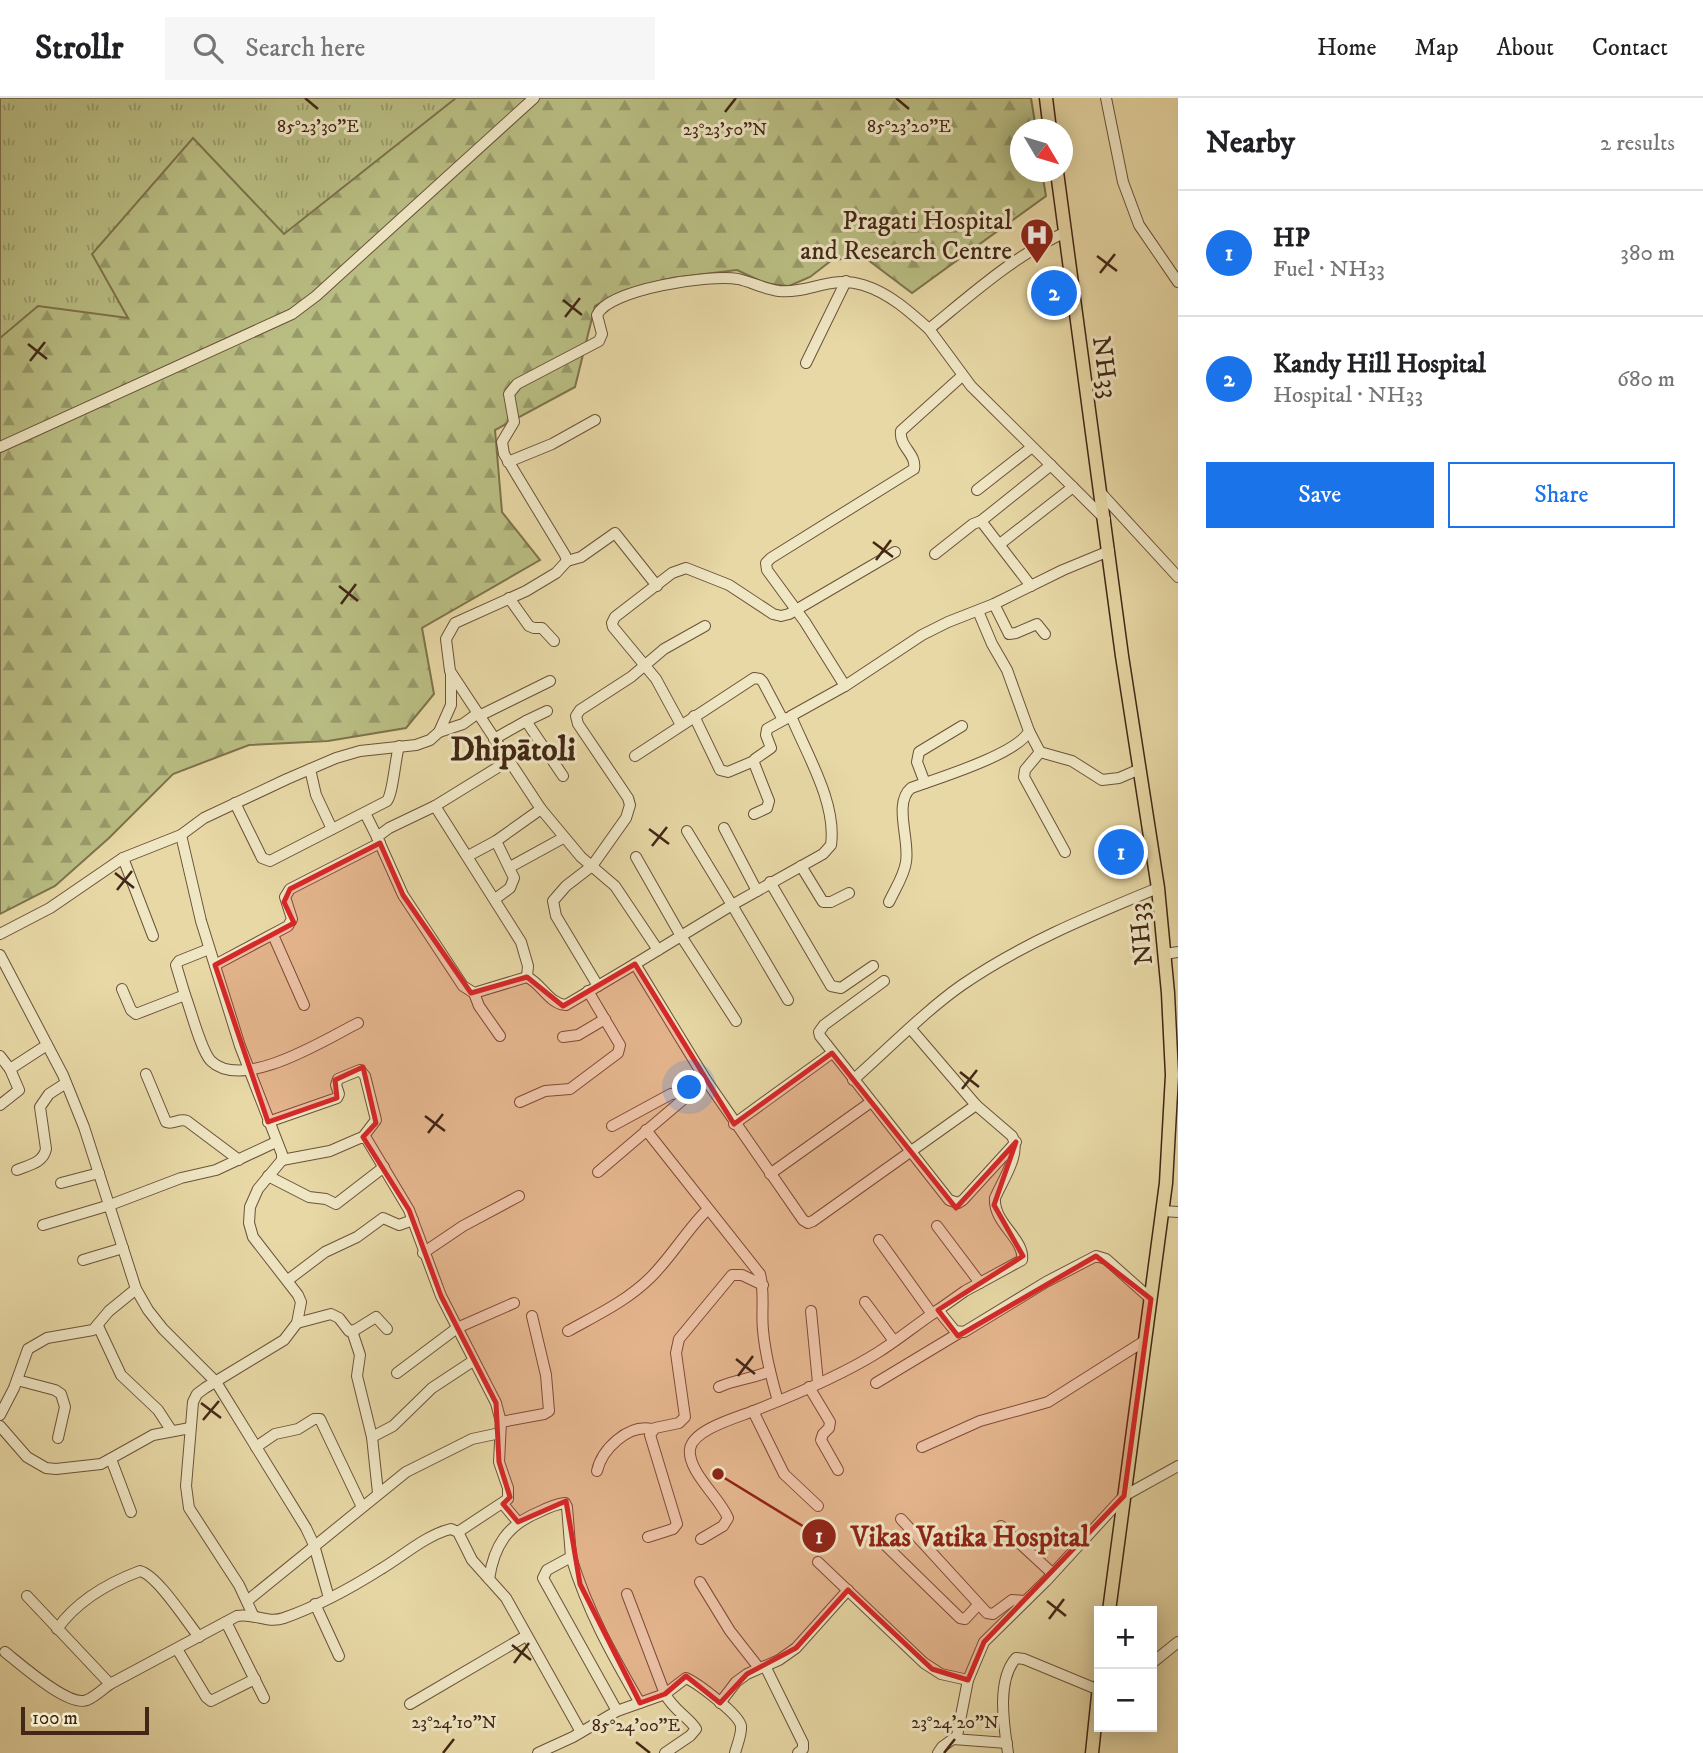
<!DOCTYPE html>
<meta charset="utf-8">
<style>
body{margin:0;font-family:"IM FELL DW Pica",serif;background:#f6f6f6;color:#202124}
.controls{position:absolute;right:21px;bottom:21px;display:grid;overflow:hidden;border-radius:0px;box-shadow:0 4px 18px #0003}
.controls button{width:63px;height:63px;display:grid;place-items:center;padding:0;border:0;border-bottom:2px solid #e0e0e0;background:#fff;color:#202124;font:35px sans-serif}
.compass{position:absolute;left:1010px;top:21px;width:63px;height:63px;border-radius:50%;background:#fff;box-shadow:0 4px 18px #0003;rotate:128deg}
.scale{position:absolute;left:21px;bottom:18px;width:128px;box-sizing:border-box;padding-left:7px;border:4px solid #422616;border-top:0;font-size:19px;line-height:24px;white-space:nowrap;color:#422616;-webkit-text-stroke:5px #efe6c4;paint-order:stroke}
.you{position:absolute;left:690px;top:990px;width:24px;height:24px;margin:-18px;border:5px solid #fff;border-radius:50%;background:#1a73e8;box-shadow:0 0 0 10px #1a73e833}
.badge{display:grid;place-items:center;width:46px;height:46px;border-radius:50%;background:#1a73e8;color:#fff;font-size:23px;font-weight:700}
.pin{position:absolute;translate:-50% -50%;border:4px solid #fff;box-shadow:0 2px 7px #0006}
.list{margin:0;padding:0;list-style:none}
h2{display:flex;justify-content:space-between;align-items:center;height:91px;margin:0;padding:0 28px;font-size:30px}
h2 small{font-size:23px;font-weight:400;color:#757577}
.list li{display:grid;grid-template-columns:46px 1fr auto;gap:21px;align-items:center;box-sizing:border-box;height:126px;padding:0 28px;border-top:2px solid #e0e0e0}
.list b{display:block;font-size:26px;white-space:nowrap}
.list p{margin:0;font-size:23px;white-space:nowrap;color:#757577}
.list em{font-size:23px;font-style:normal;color:#757577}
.actions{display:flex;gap:14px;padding:21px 28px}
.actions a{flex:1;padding:16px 0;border:2px solid #1a73e8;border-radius:0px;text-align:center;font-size:24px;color:#1a73e8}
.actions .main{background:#1a73e8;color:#fff}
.icon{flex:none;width:38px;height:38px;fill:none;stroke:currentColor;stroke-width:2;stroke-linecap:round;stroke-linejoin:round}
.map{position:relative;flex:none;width:1178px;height:1655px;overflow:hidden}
header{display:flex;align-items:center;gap:42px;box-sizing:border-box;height:98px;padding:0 35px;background:#fff;border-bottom:2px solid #e0e0e0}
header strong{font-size:33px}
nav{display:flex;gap:38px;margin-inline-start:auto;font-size:24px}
.search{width:490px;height:63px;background:#f6f6f6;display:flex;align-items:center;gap:18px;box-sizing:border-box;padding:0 24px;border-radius:0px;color:#757577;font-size:26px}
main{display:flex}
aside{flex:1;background:#fff}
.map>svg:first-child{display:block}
</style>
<header>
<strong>Strollr</strong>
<div class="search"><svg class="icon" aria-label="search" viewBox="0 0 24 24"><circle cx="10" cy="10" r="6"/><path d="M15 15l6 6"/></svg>Search here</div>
<nav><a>Home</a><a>Map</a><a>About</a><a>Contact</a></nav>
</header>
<main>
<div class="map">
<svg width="1178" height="1655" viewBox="0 0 1178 1655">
<defs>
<pattern id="grass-tufts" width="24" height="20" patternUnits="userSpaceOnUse" patternTransform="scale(1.75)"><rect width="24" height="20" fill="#b9be83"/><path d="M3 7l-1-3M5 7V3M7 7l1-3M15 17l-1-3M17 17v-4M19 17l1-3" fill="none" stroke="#989a6a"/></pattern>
<pattern id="forest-firs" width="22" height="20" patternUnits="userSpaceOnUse" patternTransform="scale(1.75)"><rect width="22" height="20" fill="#b9be83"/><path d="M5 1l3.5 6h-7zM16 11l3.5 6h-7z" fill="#989a6a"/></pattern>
</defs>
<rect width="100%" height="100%" fill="#e7d8a5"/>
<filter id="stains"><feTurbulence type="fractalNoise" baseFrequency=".00286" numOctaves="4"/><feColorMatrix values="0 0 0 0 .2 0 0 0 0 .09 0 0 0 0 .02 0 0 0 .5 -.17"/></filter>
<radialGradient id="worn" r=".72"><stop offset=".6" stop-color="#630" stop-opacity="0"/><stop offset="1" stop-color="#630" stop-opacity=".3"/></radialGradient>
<path fill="url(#grass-tufts)" stroke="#7e724c" stroke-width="2" d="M0 0H501L230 222 0 293Z"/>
<path fill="url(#forest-firs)" stroke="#7e724c" stroke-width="2" d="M456 0H1031L1036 31 1020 32V74H1042L1046 98 912 195 864 159 832 162 810 179 789 188 767 186 737 172 672 180 623 193 595 208 575 289 495 332 502 414 540 462 422 530 434 596 406 630 328 643 249 647 173 676 109 740 55 788 0 816V240L38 208 128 220 92 156 193 40 284 136Z"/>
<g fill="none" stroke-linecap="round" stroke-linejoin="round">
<g stroke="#6b523a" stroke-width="12">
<g id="minor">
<path d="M1106 0 1123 84 1139 127 1178 184"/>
<path d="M1066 134C1015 157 972 196 929 231L971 288 1105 421"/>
<path d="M806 265 846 183"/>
<path d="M0 349 292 216 316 198 534 0"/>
<path d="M508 364 552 346 595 322"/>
<path d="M977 392 1032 349"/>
<path d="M1100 394 1178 479"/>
<path d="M981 423 1051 367"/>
<path d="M1000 446 1073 389"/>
<path d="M935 456 973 426 981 423 1031 488"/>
<path d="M567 463 581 459 615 435 657 488"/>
<path d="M509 500 529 528 534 530H542L554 543"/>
<path d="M994 506 1009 536 1016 535 1037 526 1045 536"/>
<path d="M845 588 805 524 767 472 766 465 771 460 914 371C917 356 899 349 901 333L962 278"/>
<path d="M479 618 550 583"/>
<path d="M694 618 720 672 728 674 754 663"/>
<path d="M526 623 563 678"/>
<path d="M681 627 656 581 613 529 612 525 615 519 672 475 686 470 729 487 773 516 781 518 789 516 895 454"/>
<path d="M1029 633 1040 654 1025 672 1024 679 1065 754"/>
<path d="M439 634 463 626 478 615"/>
<path d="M494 641 526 623 547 613"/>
<path d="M1040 654 1072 663 1102 682 1119 680 1140 671"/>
<path d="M635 658 754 580 760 581 763 584 783 622"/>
<path d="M508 663 435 708 389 730 377 739 403 797 463 888 474 895 527 879C542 886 549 906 566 907L635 866"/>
<path d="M310 671 316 697 332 731"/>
<path d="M925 685 917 664 919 654 962 628"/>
<path d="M235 705 262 760 270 763 387 703C393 695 395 662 399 648"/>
<path d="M435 708 521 844 528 868 527 879"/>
<path d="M365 715 377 739"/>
<path d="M754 716 767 710 769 703 754 665 755 661 771 650 766 637 767 631 787 620"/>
<path d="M724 730 757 793"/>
<path d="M687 733 732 807 635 866 706 982 803 1122 808 1125 813 1123 976 1007"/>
<path d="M181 737 201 823 240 948 282 1056V1062L258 1091 250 1109 249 1125 253 1139 298 1197 301 1204 297 1225 284 1242 205 1290 197 1296 193 1304 186 1388 189 1410 239 1487 253 1517"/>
<path d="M468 758 496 743 541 711"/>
<path d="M636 759 681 838 736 923"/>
<path d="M123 760 153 838"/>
<path d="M801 768 823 804H831L849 795"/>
<path d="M510 769 563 740"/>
<path d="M770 784 831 888 841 890 873 868"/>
<path d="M495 801 510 790 514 780 496 743"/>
<path d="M889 804C895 791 904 778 906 764 910 742 893 705 911 690 936 681 1018 656 1029 633L1007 572 992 546 978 513"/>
<path d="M0 836 50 810 123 760 181 737 204 720 287 681 336 660 360 653 416 647 430 642 439 634 451 607V577"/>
<path d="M273 837 304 907"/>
<path d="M658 852 615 788 581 759 541 711 450 573 446 541 455 525 526 493 556 475 567 463 565 457 504 356 502 344 514 324 509 296 517 286 599 243 602 236 597 217C609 191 710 176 738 181 751 184 765 191 779 193 809 196 831 177 863 187 889 195 909 213 929 231"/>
<path d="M1165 856 1178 854"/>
<path d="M0 857 63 977 84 1029 136 1191 148 1212 163 1231 216 1284 306 1430 314 1447 329 1500"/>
<path d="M215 867 288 828 292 821 285 799 290 791 380 745"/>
<path d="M884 883 824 927 819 934 820 938 949 1102 958 1105 963 1102 1016 1044"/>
<path d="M598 888 556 818 553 803 566 788 592 768 626 720 630 707 628 700 578 626 576 618 580 612 631 579 664 551 705 528"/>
<path d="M122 891 131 912 136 916 185 897 176 867 179 863 209 851"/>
<path d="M474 895 479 908 500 938"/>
<path d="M185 897C191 912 201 953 211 963 243 994 326 941 358 925"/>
<path d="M788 902 732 807 823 756 831 747C837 705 806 655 791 618L845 588 922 537 948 524 994 506 1063 472 1109 453"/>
<path d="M911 931 976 1007 1012 1038C1022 1055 1002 1083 995 1100 993 1125 1025 1141 1022 1162L965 1193 938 1212"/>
<path d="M563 939 578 937 605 921"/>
<path d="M0 958 10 971"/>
<path d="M146 976 166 1024C173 1027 179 1020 187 1023L239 1062"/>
<path d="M853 982C888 951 925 913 962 887 1023 845 1090 818 1158 790"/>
<path d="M520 1004 545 993 570 991 618 955 620 947 588 893"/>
<path d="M0 1007 19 992 10 971 47 947"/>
<path d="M268 1024 337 1000 339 996 336 987 338 981 360 972 365 978 376 1022 363 1039"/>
<path d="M734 1026 832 955"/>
<path d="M612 1028 671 996 678 995 684 1000"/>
<path d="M646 1032 760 1176C765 1194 761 1213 763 1232 765 1256 771 1279 778 1303"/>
<path d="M282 1062 330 1053 360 1040H366L409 1112 441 1198 496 1305 501 1324 499 1364 508 1390V1401L458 1434"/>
<path d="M17 1072C29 1067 43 1065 46 1051L40 1009 49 996 66 985"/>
<path d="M598 1074 706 982"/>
<path d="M770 1076 871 1004"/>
<path d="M268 1078 309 1099 326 1101 336 1106 384 1069"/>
<path d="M61 1085 99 1075"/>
<path d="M1163 1113 1178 1114"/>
<path d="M43 1127 110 1107 181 1080 216 1072 276 1044"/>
<path d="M937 1128 980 1185"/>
<path d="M879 1142 932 1216"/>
<path d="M423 1155 463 1128 519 1098"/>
<path d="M83 1162 123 1150"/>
<path d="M288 1182 325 1154 357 1139 383 1120 399 1127 413 1122"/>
<path d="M865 1204 894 1243"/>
<path d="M811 1213 818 1285"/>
<path d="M297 1225 331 1216 339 1220 349 1233 355 1232 376 1219 387 1231"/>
<path d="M98 1228 121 1277 158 1312 171 1332"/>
<path d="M352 1233 360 1257 357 1278 372 1339 378 1395"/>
<path d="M568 1233C597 1217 627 1203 651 1179 672 1158 686 1133 707 1112"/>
<path d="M397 1275 457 1230 514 1205"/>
<path d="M17 1282 55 1292 61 1296 65 1309 58 1340"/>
<path d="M876 1285 959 1235"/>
<path d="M719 1289C736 1281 753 1281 770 1273"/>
<path d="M809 1289 830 1324 829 1330 823 1336 821 1342 838 1372"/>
<path d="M753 1313 784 1376 818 1408"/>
<path d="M0 1317 14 1290 28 1251 47 1240 93 1232 109 1213 136 1191"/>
<path d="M501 1324 544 1316 549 1313 546 1277 532 1218"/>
<path d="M0 1328 27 1359 46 1370 56 1371 101 1366 153 1337 190 1330"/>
<path d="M372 1339 393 1328 432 1290 473 1263"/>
<path d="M256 1349 275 1336 298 1331 314 1321H320L362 1409"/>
<path d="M922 1349 980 1323 1048 1304 1146 1242"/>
<path d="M111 1361 131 1414"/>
<path d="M597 1373C602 1351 628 1326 652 1331"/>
<path d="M503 1406 518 1424"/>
<path d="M901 1421 987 1515 993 1516 1012 1502 1025 1503"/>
<path d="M1001 1428 1052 1475"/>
<path d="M876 1438 960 1520 965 1521 978 1507"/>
<path d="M648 1439 673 1431 677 1426 650 1337 655 1330 679 1325 685 1319 676 1255 679 1241 732 1177H742L763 1187"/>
<path d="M701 1441 723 1428 728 1420C720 1400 687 1373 690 1351 693 1331 739 1319 756 1312 797 1296 840 1278 877 1255 898 1242 917 1226 938 1212L955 1233 964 1234 1046 1184 1096 1158 1106 1161 1151 1201"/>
<path d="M571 1459C588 1514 611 1555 640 1605"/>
<path d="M818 1464 924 1565 941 1576 968 1582"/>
<path d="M489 1481C494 1448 507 1427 539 1414 547 1410 556 1406 565 1405L567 1409 571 1459 547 1472 543 1480 617 1613"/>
<path d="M700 1484 730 1533 759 1570"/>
<path d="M627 1496 665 1596C675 1614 688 1618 696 1631L690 1638 665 1655"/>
<path d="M27 1498 110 1586 237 1518C255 1515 267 1526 284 1520 318 1508 351 1490 381 1471 403 1458 426 1437 451 1431L458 1434 472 1462 506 1500 581 1634"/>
<path d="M247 1503 406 1374 472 1341 500 1335"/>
<path d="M315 1506 339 1558"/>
<path d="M226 1524 264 1600"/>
<path d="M57 1531C77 1503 108 1485 140 1473 157 1477 187 1524 199 1539"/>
<path d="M177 1551 206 1599 211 1603 255 1581"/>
<path d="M5 1554C19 1565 69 1610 87 1602 95 1599 103 1591 110 1586"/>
<path d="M1152 1565 1178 1544"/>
<path d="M765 1568 803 1645V1651L798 1655"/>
<path d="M720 1605 736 1584 747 1576 779 1562 796 1550 848 1492"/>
<path d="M410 1606 526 1538"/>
<path d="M953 1641 1007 1645"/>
<path d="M538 1655 573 1639 617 1613 665 1596 686 1580C697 1585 739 1616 741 1628 742 1636 737 1647 735 1655"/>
<path d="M938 1655 942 1649 957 1638 968 1582 984 1544 1046 1483 1124 1398 1178 1368"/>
<path d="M1008 1655C1004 1628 996 1583 1016 1560L1024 1561 1099 1592"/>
</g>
</g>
<g stroke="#422616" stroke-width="15">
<g id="major">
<path d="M1046 0 1050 32"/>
<path d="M1057 74 1122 558 1158 790 1168 895 1172 977 1166 1085 1109 1513"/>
<path d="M1092 1655 1099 1588"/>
</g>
</g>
<use href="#minor" stroke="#efe6c4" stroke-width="10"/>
<use href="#major" stroke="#e7d8a5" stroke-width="12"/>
</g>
<path fill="#d62828" fill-opacity="0.2" stroke="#d62828" stroke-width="5" stroke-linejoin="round" d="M380 745 403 797 471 895 527 879 563 908 635 866 734 1026 832 955 956 1110 1016 1044 994 1107 1023 1158 938 1212 958 1238 1096 1158 1151 1201 1124 1398 984 1544 968 1582 932 1571 848 1492 796 1550 747 1576 720 1605 686 1578 665 1596 640 1605 580 1486 566 1403 518 1424 503 1406 510 1399 499 1364 496 1305 441 1198 409 1112 363 1039 376 1025 363 969 335 982 337 1000 268 1024 215 867 294 825 284 804 290 791Z"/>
<path fill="none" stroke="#422616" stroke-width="2.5" d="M305 0 318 11M896 0 909 11M725 14 736 0M1097 158 1117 173M1100 175 1115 156M563 202 582 217M565 219 580 200M28 246 47 261M30 263 45 244M873 444 893 459M876 462 891 442M339 488 358 503M341 506 356 486M649 731 669 746M652 748 667 729M115 775 134 790M117 792 132 773M960 974 979 989M962 991 977 972M425 1018 445 1033M428 1035 443 1016M736 1261 755 1276M738 1278 753 1258M201 1305 221 1320M203 1322 219 1303M1047 1503 1066 1518M1049 1521 1064 1501M512 1547 531 1562M514 1565 529 1545M636 1644 650 1655M443 1655 454 1641M944 1655 955 1641"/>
<defs>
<g id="hospital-pin" transform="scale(1.75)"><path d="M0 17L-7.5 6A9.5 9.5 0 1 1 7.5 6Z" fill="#8f2418" stroke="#efe6c4"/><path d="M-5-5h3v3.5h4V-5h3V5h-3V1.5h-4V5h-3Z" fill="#fff"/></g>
</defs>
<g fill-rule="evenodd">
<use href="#hospital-pin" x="1037" y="137"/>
</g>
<g text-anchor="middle" stroke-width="6" stroke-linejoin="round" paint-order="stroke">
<g font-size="26" fill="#422616" stroke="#efe6c4" text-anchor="end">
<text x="1012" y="131">Pragati Hospital<tspan x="1012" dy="30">and Research Centre</tspan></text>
</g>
<g font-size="26" fill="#422616" stroke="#efe6c4">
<text transform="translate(1106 269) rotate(82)" y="9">NH33</text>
<text transform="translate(1140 836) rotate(-96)" y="9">NH33</text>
</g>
<g font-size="33" font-weight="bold" fill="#422616" stroke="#efe6c4">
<text x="513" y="662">Dhipātoli</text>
</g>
</g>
<g font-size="18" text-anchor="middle" fill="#422616" stroke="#efe6c4" stroke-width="6" stroke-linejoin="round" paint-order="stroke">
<text x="318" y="34">85°23'30"E</text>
<text x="909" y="34">85°23'20"E</text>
<text x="725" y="37">23°23'50"N</text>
<text x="454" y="1630">23°24'10"N</text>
<text x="955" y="1630">23°24'20"N</text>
<text x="636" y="1633">85°24'00"E</text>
</g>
<path fill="none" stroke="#8f2418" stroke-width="2.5" d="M718 1376L819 1438"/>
<g fill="#8f2418" stroke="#efe6c4" stroke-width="2.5">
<circle cx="718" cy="1376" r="7"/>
<circle cx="819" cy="1438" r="18"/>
</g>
<g font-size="21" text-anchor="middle" font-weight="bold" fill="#fff">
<text x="819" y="1445">1</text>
</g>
<g font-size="28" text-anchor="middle" font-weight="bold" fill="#8f2418" stroke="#efe6c4" stroke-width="6" stroke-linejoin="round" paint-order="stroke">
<text x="970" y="1448">Vikas Vatika Hospital</text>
</g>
<rect width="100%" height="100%" filter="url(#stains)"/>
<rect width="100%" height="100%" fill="url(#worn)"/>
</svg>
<div class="controls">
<button>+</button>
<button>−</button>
</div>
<svg class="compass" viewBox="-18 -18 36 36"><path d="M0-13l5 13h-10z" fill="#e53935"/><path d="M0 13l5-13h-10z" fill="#757577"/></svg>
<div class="scale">100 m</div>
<div class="you"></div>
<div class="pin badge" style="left:1121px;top:754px">1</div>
<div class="pin badge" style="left:1054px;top:195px">2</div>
</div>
<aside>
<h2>Nearby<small>2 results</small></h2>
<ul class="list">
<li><span class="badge">1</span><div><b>HP</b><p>Fuel · NH33</p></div><em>380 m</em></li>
<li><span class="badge">2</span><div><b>Kandy Hill Hospital</b><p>Hospital · NH33</p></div><em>680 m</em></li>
</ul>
<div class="actions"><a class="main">Save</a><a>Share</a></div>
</aside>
</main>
